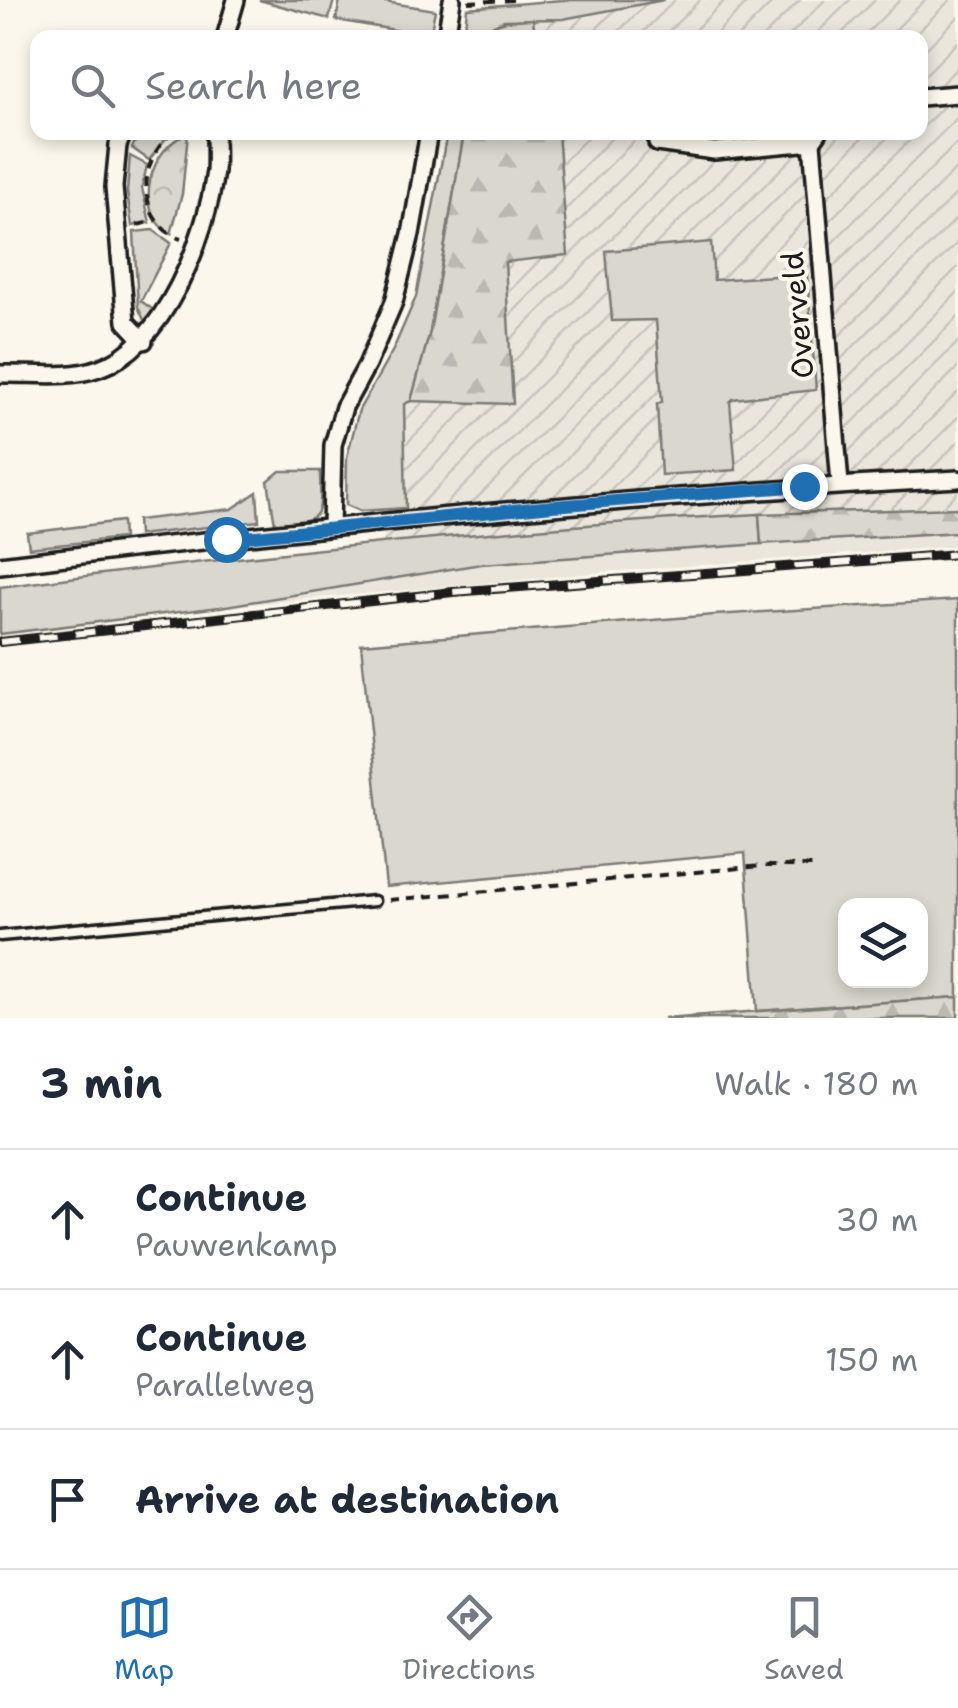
<!DOCTYPE html>
<meta charset="utf-8">
<style>
body{margin:0;font-family:"Shantell Sans",sans-serif;background:#f6f6f7;color:#1f2937}
.controls{position:absolute;right:30px;bottom:30px;display:grid;overflow:hidden;border-radius:20px;box-shadow:0 5px 15px #0003}
.controls button{width:90px;height:90px;display:grid;place-items:center;padding:0;border:0;border-bottom:2px solid #e0e1e3;background:#fff;color:#1f2937;font:50px sans-serif}
.stop{position:absolute;width:30px;height:30px;margin:-22px;border:8px solid #1f6fb2;border-radius:50%;background:#fff}
.stop.end{background:#1f6fb2;border-color:#fff;box-shadow:0 2px 10px #0008}
.list{margin:0;padding:0;list-style:none}
h2{display:flex;justify-content:space-between;align-items:center;height:130px;margin:0;padding:0 40px;font-size:42px}
h2 small{font-size:32px;font-weight:400;color:#747a83}
.list li{display:grid;grid-template-columns:65px 1fr auto;gap:30px;align-items:center;box-sizing:border-box;height:140px;padding:0 40px;border-top:2px solid #e0e1e3}
.list b{display:block;font-size:38px;white-space:nowrap}
.list p{margin:0;font-size:32px;white-space:nowrap;color:#747a83}
.list em{font-size:32px;font-style:normal;color:#747a83}
.icon{flex:none;width:55px;height:55px;fill:none;stroke:currentColor;stroke-width:2;stroke-linecap:round;stroke-linejoin:round}
.map{position:relative;flex:none;width:958px;height:1018px;overflow:hidden}
.search{position:absolute;background:#fff;box-shadow:0 5px 15px #0003;left:30px;right:30px;top:30px;height:110px;display:flex;align-items:center;gap:25px;box-sizing:border-box;padding:0 35px;border-radius:20px;color:#747a83;font-size:38px}
.sheet{height:550px;background:#fff}
nav{display:flex;justify-content:space-around;align-items:center;box-sizing:border-box;height:140px;border-top:2px solid #e0e1e3;background:#fff;font-size:28px;color:#747a83}
nav a{display:grid;justify-items:center;gap:5px}
nav .on{color:#1f6fb2}
.map>svg:first-child{display:block}
</style>
<div class="map">
<svg width="958" height="1018" viewBox="0 0 958 1018">
<defs>
<pattern id="industrial-furrows" width="10" height="10" patternUnits="userSpaceOnUse" patternTransform="scale(2.5)"><rect width="10" height="10" fill="#eae6dc"/><path d="M-1 1l2-2M0 10L10 0M9 11l2-2" fill="none" stroke="#c8c5bc"/></pattern>
<pattern id="forest-firs" width="22" height="20" patternUnits="userSpaceOnUse" patternTransform="scale(2.5)"><rect width="22" height="20" fill="#dad7ce"/><path d="M5 1l3.5 6h-7zM16 11l3.5 6h-7z" fill="#bab8b0"/></pattern>
<pattern id="park-crowns" width="20" height="18" patternUnits="userSpaceOnUse" patternTransform="scale(2.5)"><rect width="20" height="18" fill="#dad7ce"/><path d="M2 6a3 3 0 1 1 6 0M12 15a3 3 0 1 1 6 0" fill="none" stroke="#bab8b0"/></pattern>
</defs>
<rect width="100%" height="100%" fill="#fbf7ec"/>
<filter id="ink" filterUnits="userSpaceOnUse"><feTurbulence type="fractalNoise" baseFrequency=".01" numOctaves="2"/><feDisplacementMap in="SourceGraphic" scale="20" xChannelSelector="R" yChannelSelector="G"/><feConvolveMatrix kernelMatrix="1 2 1 2 8 2 1 2 1" color-interpolation-filters="sRGB"/></filter>
<g filter="url(#ink)">
<path fill="#eae6dc" d="M958 532V546L606 572 220 607 481 564Z"/>
<path fill="url(#industrial-furrows)" d="M587 0H958V516L382 557 397 391 482 133 920 132V38L514 37 520 17Z"/>
<g fill="#dad7ce" stroke="#7b7a75" stroke-width="2.5" fill-rule="evenodd">
<path d="M259 0H334L329 19Z"/>
<path d="M340 0H373L435 10 430 36 336 20Z"/>
<path d="M562 0H664L563 19 504 20 490 27 481 37 464 38 467 8Z"/>
<path d="M139 133V132L170 133 149 160 132 148Z"/>
<path d="M447 133H464L430 332 411 401 404 404 406 508 360 511 346 505 347 457 359 410 393 350 416 297Z"/>
<path d="M130 156 147 165 142 188 150 223 132 226 127 192Z"/>
<path d="M153 230 171 243 141 301 155 311 146 324 138 307 134 232Z"/>
<path d="M711 242 714 280 807 274 816 390 733 399 730 402 736 470 661 475 657 404 662 402 656 320 612 321 606 251Z"/>
<path d="M280 471H320C321 520 324 520 275 524L268 481Z"/>
<path d="M257 492 259 521 138 535 137 520 232 509Z"/>
<path d="M759 514 761 544 481 564 220 607 0 634V587C252 554 506 527 759 514Z"/>
<path d="M122 521 123 538 29 548 27 533Z"/>
<path d="M958 600V997L757 1011 745 853 386 887 361 644 714 615ZM846 906H920V981H846Z"/>
</g>
<g fill="url(#forest-firs)" stroke="#7b7a75" stroke-width="2.5">
<path d="M533 19 535 37H481C493 19 513 20 533 19Z"/>
<path d="M464 133H558L568 255 505 262 513 404 411 401 430 332Z"/>
<path d="M958 508V532L761 544 759 514Z"/>
<path d="M958 997V1018H664Z"/>
</g>
<path fill="url(#park-crowns)" stroke="#7b7a75" stroke-width="2.5" d="M188 134 182 194 171 234C131 213 150 145 188 134Z"/>
<g fill="none" stroke-linecap="round" stroke-linejoin="round">
<g stroke="#1c1c1c" stroke-width="15">
<path id="lane" d="M0 936 374 901"/>
</g>
<g stroke="#1c1c1c" stroke-width="22">
<g id="street">
<path d="M225 38 236 0"/>
<path d="M446 38 452 0"/>
<path d="M920 97 958 94"/>
<path d="M124 132 118 145 114 187 126 322 144 341"/>
<path d="M819 132 812 142 840 484"/>
<path d="M657 143 714 151 812 142"/>
<path d="M0 374C32 373 69 379 99 368 165 346 207 235 215 171 216 158 215 145 215 132"/>
<path d="M331 527 333 445 344 407 367 365 394 302 411 234 429 132"/>
<path d="M0 565C318 525 638 496 958 479"/>
</g>
</g>
<g stroke="#1c1c1c" stroke-width="4" stroke-dasharray="10 8" stroke-linecap="butt">
<path d="M468 2 513 0"/>
<path d="M174 132C136 159 136 223 181 239"/>
<path d="M137 225 155 221"/>
<path d="M389 900 762 866H819"/>
</g>
<use href="#lane" stroke="#fbf7ec" stroke-width="8"/>
<use href="#street" stroke="#fbf7ec" stroke-width="15"/>
<g stroke="#1c1c1c" stroke-width="10">
<path id="rail" d="M0 642 453 592 958 554"/>
</g>
<use href="#rail" stroke="#fbf7ec" stroke-width="6" stroke-dasharray="19" stroke-linecap="butt"/>
</g>
</g>
<g fill="none" stroke-linecap="round" stroke-linejoin="round" filter="url(#ink)">
<path stroke="#1f6fb2" stroke-width="12" d="M226 539 553 506 804 486"/>
</g>
<g text-anchor="middle" stroke-width="8" stroke-linejoin="round" paint-order="stroke">
<g font-size="30" fill="#1c1c1c" stroke="#fbf7ec">
<text transform="translate(798 315) rotate(-95)" y="10">Overveld</text>
</g>
</g>
</svg>
<div class="controls">
<button><svg class="icon" aria-label="layers" viewBox="0 0 24 24"><path d="M12 4l9 5-9 5-9-5zM3 14l9 5 9-5"/></svg></button>
</div>
<div class="stop" style="left:226px;top:539px"></div>
<div class="stop end" style="left:804px;top:486px"></div>
<div class="search"><svg class="icon" aria-label="search" viewBox="0 0 24 24"><circle cx="10" cy="10" r="6"/><path d="M15 15l6 6"/></svg>Search here</div>
</div>
<section class="sheet">
<h2>3 min<small>Walk · 180 m</small></h2>
<ul class="list">
<li><svg class="icon" aria-label="ahead" viewBox="0 0 24 24"><path d="M12 20V5M6 11l6-6 6 6"/></svg><div><b>Continue</b><p>Pauwenkamp</p></div><em>30 m</em></li>
<li><svg class="icon" aria-label="ahead" viewBox="0 0 24 24"><path d="M12 20V5M6 11l6-6 6 6"/></svg><div><b>Continue</b><p>Parallelweg</p></div><em>150 m</em></li>
<li><svg class="icon" aria-label="arrive" viewBox="0 0 24 24"><path d="M6 21V4h12l-3 4 3 4H6"/></svg><div><b>Arrive at destination</b></div></li>
</ul>
</section>
<nav>
<a class="on"><svg class="icon" aria-label="map" viewBox="0 0 24 24"><path d="M3 6l6-2 6 2 6-2v14l-6 2-6-2-6 2zM9 4v14M15 6v14"/></svg>Map</a>
<a><svg class="icon" aria-label="directions" viewBox="0 0 24 24"><path d="M12 3l9 9-9 9-9-9zM9 14v-3h6M13 9l2 2-2 2"/></svg>Directions</a>
<a><svg class="icon" aria-label="saved" viewBox="0 0 24 24"><path d="M7 4h10v16l-5-4-5 4z"/></svg>Saved</a>
</nav>
